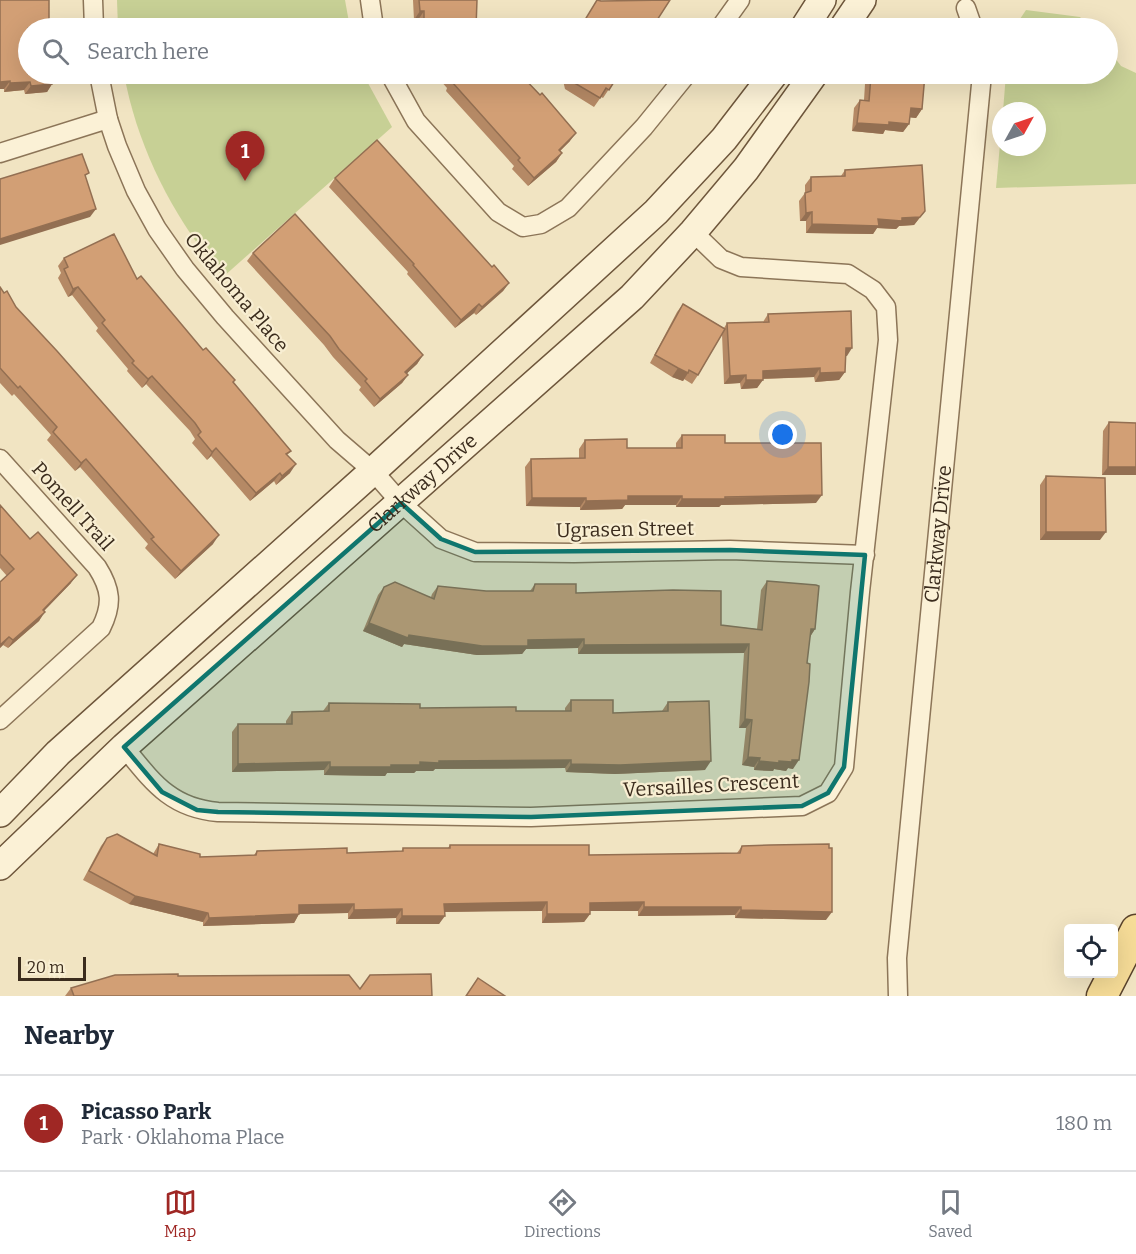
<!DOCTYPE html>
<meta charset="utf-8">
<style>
body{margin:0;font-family:Bitter,serif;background:#f2f2f3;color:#1f2937}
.controls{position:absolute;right:18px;bottom:18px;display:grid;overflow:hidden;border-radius:6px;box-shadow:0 6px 24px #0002}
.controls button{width:54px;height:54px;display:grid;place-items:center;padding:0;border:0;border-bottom:2px solid #e0e1e3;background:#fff;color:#1f2937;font:30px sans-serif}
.compass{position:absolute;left:992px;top:102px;width:54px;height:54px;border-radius:50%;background:#fff;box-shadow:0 6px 24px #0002;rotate:50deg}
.scale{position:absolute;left:18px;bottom:15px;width:68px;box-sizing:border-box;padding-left:6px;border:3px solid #3b2c1d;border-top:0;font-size:16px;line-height:21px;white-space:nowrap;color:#3b2c1d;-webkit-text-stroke:4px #f8eed2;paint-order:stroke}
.you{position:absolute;left:783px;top:435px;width:21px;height:21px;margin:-15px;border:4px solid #fff;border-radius:50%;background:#1a73e8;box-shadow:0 0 0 9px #1a73e833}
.badge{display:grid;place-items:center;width:39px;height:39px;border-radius:50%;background:#9f2724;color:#fff;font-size:20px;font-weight:700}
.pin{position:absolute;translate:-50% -50px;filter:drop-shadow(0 2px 3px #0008)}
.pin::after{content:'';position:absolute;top:32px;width:21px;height:18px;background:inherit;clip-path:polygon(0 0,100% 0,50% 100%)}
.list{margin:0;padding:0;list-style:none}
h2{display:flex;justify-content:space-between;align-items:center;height:78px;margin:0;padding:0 24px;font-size:26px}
h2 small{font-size:20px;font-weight:400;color:#747a83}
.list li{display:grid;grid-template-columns:39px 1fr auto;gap:18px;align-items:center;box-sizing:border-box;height:96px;padding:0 24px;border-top:2px solid #e0e1e3}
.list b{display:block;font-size:22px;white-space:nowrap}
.list p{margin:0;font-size:20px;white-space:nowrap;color:#747a83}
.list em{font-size:20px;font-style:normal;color:#747a83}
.icon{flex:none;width:33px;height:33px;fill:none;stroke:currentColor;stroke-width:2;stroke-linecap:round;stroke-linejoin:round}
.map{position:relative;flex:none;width:1136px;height:996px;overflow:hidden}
.search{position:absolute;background:#fff;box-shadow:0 6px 24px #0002;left:18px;right:18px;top:18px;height:66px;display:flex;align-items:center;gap:15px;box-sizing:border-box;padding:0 21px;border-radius:33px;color:#747a83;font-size:22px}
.sheet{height:174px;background:#fff}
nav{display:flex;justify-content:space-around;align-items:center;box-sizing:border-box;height:84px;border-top:2px solid #e0e1e3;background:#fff;font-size:16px;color:#747a83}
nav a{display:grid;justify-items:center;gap:3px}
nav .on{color:#9f2724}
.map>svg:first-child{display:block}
</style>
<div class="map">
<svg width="1136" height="996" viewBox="0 0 1136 996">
<rect width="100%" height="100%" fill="#f1e4c2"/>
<g fill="#c7d095">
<path d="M117 0H345L350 28H118Z"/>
<path d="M1026 10 1080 17 1090 28H1014Z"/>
<path d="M1108 49 1121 66 1136 73V184L996 188 1001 133V147H1037V111H1003L1006 74H1108Z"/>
<path d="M124 74H363L392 127 223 277C174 218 138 150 124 74Z"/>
</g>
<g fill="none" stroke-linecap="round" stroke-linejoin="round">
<g stroke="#8c7558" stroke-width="21">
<g id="street">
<path d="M93 0 94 28"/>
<path d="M370 0 374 28"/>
<path d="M966 8 973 28"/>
<path d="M720 28 740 0"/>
<path d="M99 74 108 119 117 146 136 191 157 229 185 269 225 317 337 440 373 471 401 503 441 539 475 552 574 553 730 550 865 555"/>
<path d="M390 74 416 121 498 212 523 227 541 224 568 208 644 127 687 74"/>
<path d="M0 153 108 119"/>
<path d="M0 459 97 567C111 589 113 604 101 628L0 720"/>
<path d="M124 747C152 781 170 808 218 812L531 817 802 806 828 793 844 767 860 592 888 340 886 307 873 290 848 274 741 267 721 259 693 232"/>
<path id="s1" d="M898 996 897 958 982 74"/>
</g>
</g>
<g stroke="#6e563b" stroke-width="30">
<g id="secondary">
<path d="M804 28 822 0"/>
<path d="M843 28 862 0"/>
<path d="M0 813 58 753 373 471 656 212 724 139 774 74"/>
<path id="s2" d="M0 866 124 747 632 297 693 232 746 169 814 74"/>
</g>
</g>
<g stroke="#5a432c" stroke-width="33">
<path id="primary" d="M1102 996 1136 930"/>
</g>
<use href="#street" stroke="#fbf1d6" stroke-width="18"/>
<use href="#secondary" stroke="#fbf1d6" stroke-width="27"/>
<use href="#primary" stroke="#f6dc97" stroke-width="30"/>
</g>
<g fill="#b58965">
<path d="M0 0 28 28 52 84 47 92 25 94 24 90 4 92V89H0Z"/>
<path d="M413 0H477L476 28H418V20H414Z"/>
<path d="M444 74H520L570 141 560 151 562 153 556 162 528 186 512 169 514 166 446 91 447 88 440 80Z"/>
<path d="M564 74H622L618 79 615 80 603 98 601 97 594 107 565 89 562 76Z"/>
<path d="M871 74H925L922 109 916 118 910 117 909 124 903 132 885 130 883 134 852 131 854 108 860 100H864L865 84 871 76Z"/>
<path d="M845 170 925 211 914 225 899 226 896 229 877 228 873 234 806 233V221H800L799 201 805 193V185L811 177 841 176Z"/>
<path d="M335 178 492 267 509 283 503 291 476 315 474 313 455 328 407 274 408 272 329 187Z"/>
<path d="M253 253 423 355 417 364 407 373 408 375 402 383 374 407 359 390 361 387 333 357 324 345 247 261Z"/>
<path d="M64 258 137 279 233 382 291 451 287 455 290 473 276 485 274 481 250 501 211 456 207 460 192 443 195 439 190 431 146 384 142 388 127 371 128 369 96 331 98 328 72 295 68 297 58 278 61 273 58 266Z"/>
<path d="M0 287 4 293 213 544 175 579 145 548 148 544 80 467 75 471 47 440 51 435 14 394 12 396 0 383Z"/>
<path d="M683 304 724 328 727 323 763 322 768 314 847 356H845V372L839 380 815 382 814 377 763 379 757 388 741 389 740 383 724 384 722 334 698 375 692 384 684 379 683 381 672 377 650 363 677 312Z"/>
<path d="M1109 422 1136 475H1102L1103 431Z"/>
<path d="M682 435 725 443 816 503 721 505 719 507H676V505H625L622 509 580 510V507L526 506 525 467 531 459 579 458V449L585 440 627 448H676V443Z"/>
<path d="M1046 476 1100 540H1040V485Z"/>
<path d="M0 505 30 539 71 583 44 611 39 621 8 648 3 645 0 648V582L7 576 0 568Z"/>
<path d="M767 581 815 629 810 637 793 769 788 768 786 771 774 769 773 771 754 770V767L742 765 746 728H739L744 653 578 654V648L526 649 522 654 477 655 404 644 402 647 363 631 378 595 384 587 431 597 432 594 438 586 486 591H530L535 584 721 625 757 629 761 590Z"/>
<path d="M571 700 613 713 662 711 668 702 705 770 615 774 566 772 565 768 435 769 433 771H416L414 773H387L385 776 324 775V770L232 772V732L238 724H286V721L292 712 323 711 329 703 420 708 516 711H565V708Z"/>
<path d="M107 838 153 854 159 844 200 857 254 855 257 851 347 853 401 852 403 848H448L450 845 589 855 737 853 742 846 826 920 735 918V915L638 916V911H590V914L584 922 542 923V911H487L445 912 439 924H396V918L348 919V913L299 914 294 923 203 926V922L129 904 83 880 101 846Z"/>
<path d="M178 976 360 989 432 996H65L71 988Z"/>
</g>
<g fill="#936f52">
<path d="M420 11H424L418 20H414Z"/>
<path d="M619 74H622L618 79 615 80Z"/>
<path d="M10 81 4 89H0V82Z"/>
<path d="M30 82 24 90 4 92 10 83Z"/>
<path d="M52 84 47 92 25 94 31 86Z"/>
<path d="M911 108 922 109 916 118 905 117Z"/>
<path d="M889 122 909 124 903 132 885 130 883 134 852 131 857 123Z"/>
<path d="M576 133 570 141 553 158 559 150Z"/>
<path d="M562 153 556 162 528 186 534 178Z"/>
<path d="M96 209 90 217 0 245V239Z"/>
<path d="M925 211 914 225 899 226 896 229 877 228 873 234 806 233 812 224 902 218Z"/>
<path d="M812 212 806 221H800L806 213Z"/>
<path d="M509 283 503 291 476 315 482 307Z"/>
<path d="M78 287 72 295 68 297 73 289Z"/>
<path d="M479 304 474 313 455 328 461 320Z"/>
<path d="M846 348H852L847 356 840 357Z"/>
<path d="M423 355 417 364 400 380 405 372Z"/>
<path d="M678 368 688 373 683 381 672 377Z"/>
<path d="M820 368 814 377 757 379 763 371Z"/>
<path d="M845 372 839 380 815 382 820 373Z"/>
<path d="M408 375 402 383 374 407 380 399Z"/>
<path d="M746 375 740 383 724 384 730 376Z"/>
<path d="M152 376 146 384 142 388 148 379Z"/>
<path d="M746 380H763L757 388 741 389Z"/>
<path d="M216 448 211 456 207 460 212 452Z"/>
<path d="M86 459 80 467 75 471 81 463Z"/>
<path d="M296 464 290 473 276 485 282 476Z"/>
<path d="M1108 467H1136V475H1102Z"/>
<path d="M280 473 274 481 250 501 256 493Z"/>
<path d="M822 495 816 503 721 505 719 507H676L682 499Z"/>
<path d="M628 496H682L676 505H625L622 509 580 510 586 501Z"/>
<path d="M532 498H586L580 507 526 506Z"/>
<path d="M1046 532H1106L1100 540H1040Z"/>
<path d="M219 535 213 544 175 579 181 571Z"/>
<path d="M77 575 71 583 37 618 43 610Z"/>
<path d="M45 612 39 621 8 648 13 640Z"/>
<path d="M369 623 409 635 528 640 584 639 578 648 526 649 522 654 477 655 404 644 402 647 363 631Z"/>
<path d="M811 629H815L809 638Z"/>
<path d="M9 637 3 645 0 648V645Z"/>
<path d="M749 644 744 653 578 654 584 645Z"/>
<path d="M745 719 752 720 746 728H739Z"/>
<path d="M748 757 760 758 754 767 742 765Z"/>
<path d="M571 760 565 768 435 769 433 771H416L414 773H387L385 776 324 775 330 767 391 765 439 761Z"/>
<path d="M792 760H799L793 769 788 768 786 771 774 769 773 771 754 770 759 761Z"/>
<path d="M711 761 705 770 615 774 566 772 571 764Z"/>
<path d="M330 762 324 770 232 772 238 764Z"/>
<path d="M135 896 208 913 203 922 129 904Z"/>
<path d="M547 902 542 911 439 912 444 904Z"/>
<path d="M644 902 638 911H584L590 903Z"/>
<path d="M354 904 348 913 293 914 299 905Z"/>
<path d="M644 907H741L735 915 638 916Z"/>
<path d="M402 909 396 918 348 919 354 910Z"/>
<path d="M741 910 832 912 826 920 735 918Z"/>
<path d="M299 914 294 923 203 926 209 918Z"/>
<path d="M547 914H590L584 922 542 923Z"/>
<path d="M402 916H445L439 924H396Z"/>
</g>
<g fill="#d29f75" stroke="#936f52" stroke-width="1.5">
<path d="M0 0H49V28H28V74H51L52 84 31 86 30 82 10 83V81L0 82Z"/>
<path d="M419 0H477L476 28H424V11H420Z"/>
<path d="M597 0 601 1 670 0 652 28H580Z"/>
<path d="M447 74H520L540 95 542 93 576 133 559 150 562 153 534 178 518 160 520 158 452 82 454 81Z"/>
<path d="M569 74H619L609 90 606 88 600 98 571 81Z"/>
<path d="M876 74H925L922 109 911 108 909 124 889 122V125L857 123 860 100 869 101 871 76H876Z"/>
<path d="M377 140 492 267 494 265 509 283 482 307 479 304 461 320 413 265 414 264 335 178Z"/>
<path d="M82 154 89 173 85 175 96 209 0 239V179Z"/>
<path d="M922 165 925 211 920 217 902 218V221L878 219 879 226 812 224V212L806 213 805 193 811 191V177L845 176V170Z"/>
<path d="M295 214 423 355 405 372 408 375 380 399 365 381 367 379 339 349 330 336 253 253Z"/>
<path d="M114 234 137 279 141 276 203 350 206 348 235 380 233 382 291 451 286 454 296 464 282 476 280 473 256 493 216 448 212 452 198 435 201 432 195 423 152 376 148 379 132 363 134 361 102 323 105 320 78 287 73 289 64 269 68 267 64 258Z"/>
<path d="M0 287 4 293 7 291 16 307 57 351 219 535 181 571 151 539 154 537 86 459 81 463 53 432 57 427 20 386 18 388 0 368Z"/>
<path d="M683 304 725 329 698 375 689 370 688 373 678 368 655 355Z"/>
<path d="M851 311 852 348H846L845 372 820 373V368L763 371V380H746V375L730 376 727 323 769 322 768 314Z"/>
<path d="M1109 422 1136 423V467H1108Z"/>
<path d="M682 435H725V443H821L822 495 725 497V499H682V496H628V500L586 501V498H532L531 459 585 458V440L627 439V448H682Z"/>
<path d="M1046 476 1105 478 1106 532H1046Z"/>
<path d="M0 505 30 539 38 532 77 575 43 610 45 612 13 640 9 637 0 645V582L14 569 0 554Z"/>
<path d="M767 581 816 585 819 586 815 629H811L807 663 810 664 809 682 799 760H792V762L779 761V763L759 761 760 758 748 757 752 720 745 719 749 644 584 645V639L528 640V646H482L409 635 408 638 369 623 384 587 395 582 434 599 438 586 486 591H533L535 584H576V593L673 590 721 591V625L762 630Z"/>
<path d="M571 700H613V713L668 711V702L709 701 711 761 620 765 571 764V760L439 761V763L420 762V765H391V767H330V762L238 764V724H292V712L329 711V703L420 704V708L516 707V711H571Z"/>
<path d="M117 834 157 856 159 844 200 854V857L256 855 257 851 347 848V853L403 851V848H450V845H589V855L740 853 742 846 770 845 829 844V848H832V912L741 910V907H644V902L590 903V914H547V902L493 903 444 904 445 916H402V909L354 910V904L299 905V914L209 918 208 913 135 896 89 871 107 838Z"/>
<path d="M178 974V976L349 975 360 989 370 975 431 974 432 996H74L71 988 115 975Z"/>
<path d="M478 978 505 996H466Z"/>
</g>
<path fill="#0f766e" fill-opacity="0.2" stroke="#0f766e" stroke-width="4.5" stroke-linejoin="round" d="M401 503 441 539 475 552 730 550 865 555 844 767 828 793 802 806 531 817 218 812 197 810 162 792 124 747Z"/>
<g text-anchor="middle" stroke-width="4.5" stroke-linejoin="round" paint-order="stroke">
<g font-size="20" fill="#3b2c1d" stroke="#f8eed2">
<text transform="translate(237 292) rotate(50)" y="7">Oklahoma Place</text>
<text dy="7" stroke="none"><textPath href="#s2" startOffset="570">Clarkway Drive</textPath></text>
<text transform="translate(73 506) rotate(48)" y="7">Pomell Trail</text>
<text transform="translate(625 529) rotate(-1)" y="7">Ugrasen Street</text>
<text dy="7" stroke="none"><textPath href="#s1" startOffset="464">Clarkway Drive</textPath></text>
<text transform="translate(711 785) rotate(-3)" y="7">Versailles Crescent</text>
</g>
</g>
</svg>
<div class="controls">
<button><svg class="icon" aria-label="locate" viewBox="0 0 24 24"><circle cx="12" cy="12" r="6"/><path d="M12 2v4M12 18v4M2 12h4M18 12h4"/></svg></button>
</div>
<svg class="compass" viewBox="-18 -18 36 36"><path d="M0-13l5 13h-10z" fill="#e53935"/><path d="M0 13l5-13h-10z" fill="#747a83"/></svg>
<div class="scale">20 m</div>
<div class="you"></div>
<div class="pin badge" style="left:245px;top:181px">1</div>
<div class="search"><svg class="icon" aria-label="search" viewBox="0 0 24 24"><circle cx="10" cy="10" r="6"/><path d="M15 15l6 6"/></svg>Search here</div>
</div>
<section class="sheet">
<h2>Nearby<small></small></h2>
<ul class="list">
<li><span class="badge">1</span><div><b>Picasso Park</b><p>Park · Oklahoma Place</p></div><em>180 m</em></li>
</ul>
</section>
<nav>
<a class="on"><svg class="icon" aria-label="map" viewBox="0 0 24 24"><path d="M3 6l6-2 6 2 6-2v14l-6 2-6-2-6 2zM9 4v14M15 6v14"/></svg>Map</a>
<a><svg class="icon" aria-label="directions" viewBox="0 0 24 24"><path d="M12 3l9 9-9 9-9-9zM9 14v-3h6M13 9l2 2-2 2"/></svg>Directions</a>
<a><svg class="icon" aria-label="saved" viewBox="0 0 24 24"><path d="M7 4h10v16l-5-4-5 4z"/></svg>Saved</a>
</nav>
